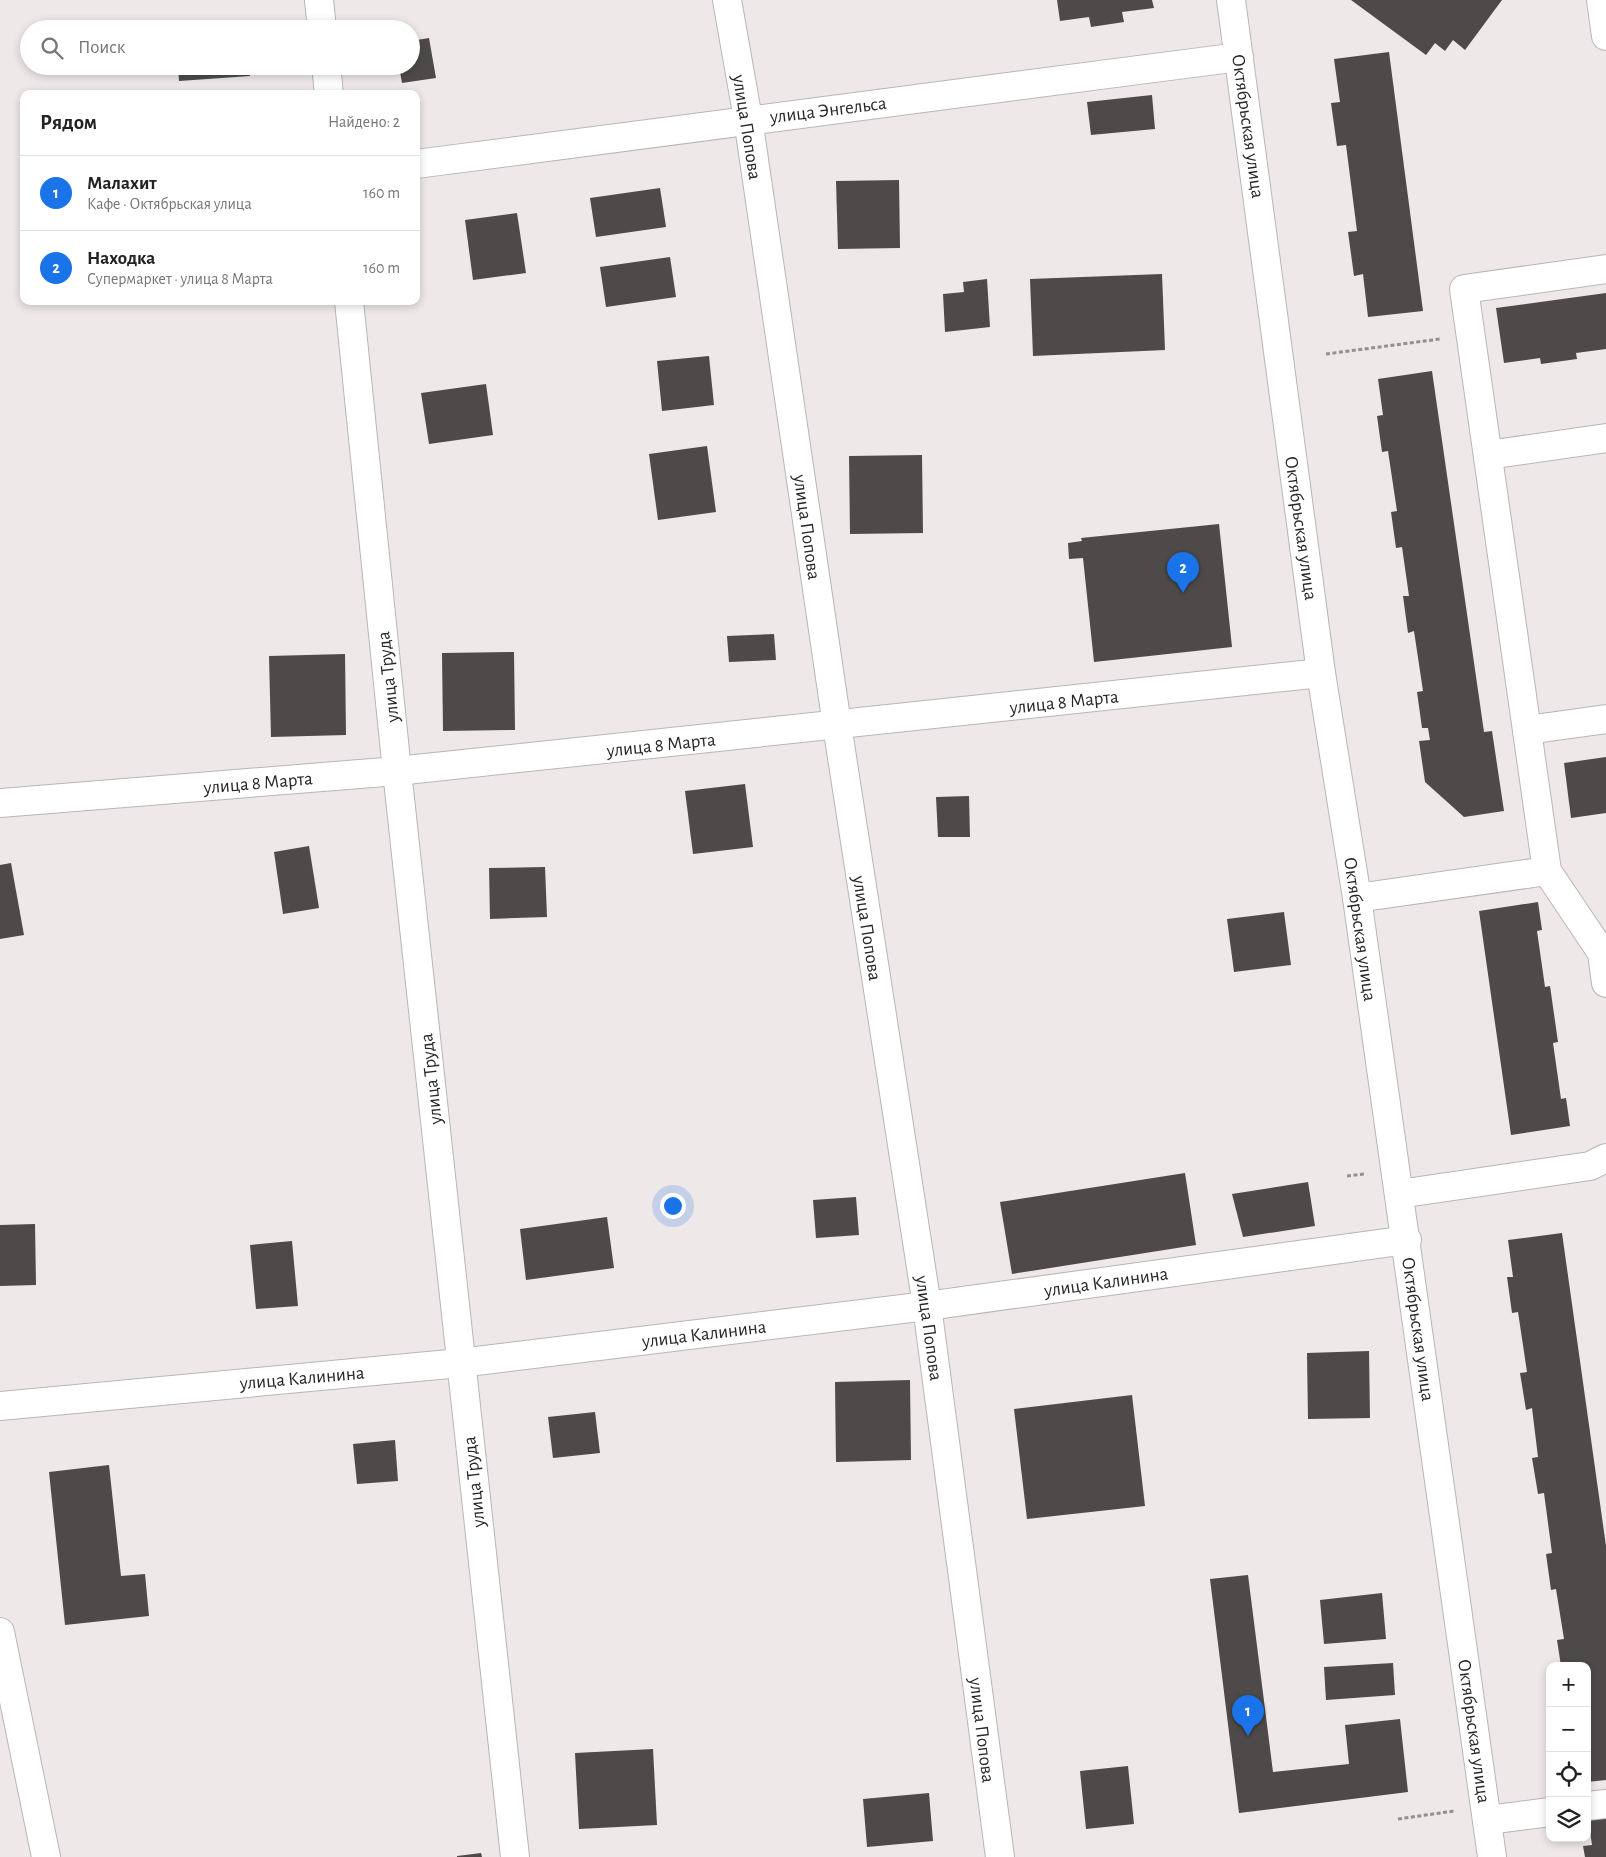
<!DOCTYPE html>
<html lang="ru">
<meta charset="utf-8">
<style>
body{margin:0;font-family:"Alegreya Sans",sans-serif;background:#f6f6f6;color:#222}
.controls{position:absolute;right:15px;bottom:15px;display:grid;overflow:hidden;border-radius:10px;box-shadow:0 2px 8px #0003}
.controls button{width:45px;height:45px;display:grid;place-items:center;padding:0;border:0;border-bottom:1px solid #e0e0e0;background:#fff;color:#222;font:25px sans-serif}
.you{position:absolute;left:672px;top:1205px;width:18px;height:18px;margin:-12px;border:4px solid #fff;border-radius:50%;background:#1a73e8;box-shadow:0 0 0 8px #1a73e833}
.badge{display:grid;place-items:center;width:32px;height:32px;border-radius:50%;background:#1a73e8;color:#fff;font-size:16px;font-weight:700}
.pin{position:absolute;translate:-50% -41px;filter:drop-shadow(0 1px 2px #0008)}
.pin::after{content:'';position:absolute;top:26px;width:18px;height:15px;background:inherit;clip-path:polygon(0 0,100% 0,50% 100%)}
.list{margin:0;padding:0;list-style:none}
h2{display:flex;justify-content:space-between;align-items:center;height:65px;margin:0;padding:0 20px;font-size:21px}
h2 small{font-size:16px;font-weight:400;color:#767676}
.list li{display:grid;grid-template-columns:32px 1fr auto;gap:15px;align-items:center;box-sizing:border-box;height:75px;padding:0 20px;border-top:1px solid #e0e0e0}
.list b{display:block;font-size:19px;white-space:nowrap}
.list p{margin:0;font-size:16px;white-space:nowrap;color:#767676}
.list em{font-size:16px;font-style:normal;color:#767676}
.icon{flex:none;width:28px;height:28px;fill:none;stroke:currentColor;stroke-width:2;stroke-linecap:round;stroke-linejoin:round}
.map{position:relative;flex:none;width:1606px;height:1857px;overflow:hidden}
.search{position:absolute;background:#fff;box-shadow:0 2px 8px #0003;left:20px;top:20px;width:400px;height:55px;display:flex;align-items:center;gap:12px;box-sizing:border-box;padding:0 18px;border-radius:28px;color:#767676;font-size:19px}
.panel{position:absolute;background:#fff;box-shadow:0 2px 8px #0003;left:20px;top:90px;width:400px;height:215px;border-radius:10px}
.map>svg:first-child{display:block}
</style>
<div class="map">
<svg width="1606" height="1857" viewBox="0 0 1606 1857">
<rect width="100%" height="100%" fill="#eee8e8"/>
<g fill="#4e4a4a">
<path d="M1057 0H1152L1154 8 1122 12 1124 22 1091 27 1089 17 1060 21Z"/>
<path d="M1351 0H1502L1465 50 1453 40 1445 51 1435 43 1426 55Z"/>
<path d="M245 26 246 29H231V27Z"/>
<path d="M429 38 436 78 402 83 399 66H411V41Z"/>
<path d="M1389 52 1423 311 1368 317 1363 274 1354 276 1348 232 1357 231 1346 145 1337 146 1331 103 1340 102 1334 59Z"/>
<path d="M178 66H249L250 76 179 81Z"/>
<path d="M1152 95 1155 129 1091 135 1087 102Z"/>
<path d="M899 180 900 248 838 249 836 181Z"/>
<path d="M660 188 666 227 596 237 590 198Z"/>
<path d="M517 213 526 273 473 280 465 220Z"/>
<path d="M670 257 676 297 606 307 600 267Z"/>
<path d="M1162 274 1165 350 1033 356 1030 279Z"/>
<path d="M987 279 990 327 945 332 943 294 964 292 963 282Z"/>
<path d="M1606 293V349L1576 353 1577 359 1541 364 1540 358 1504 363 1496 308Z"/>
<path d="M709 356 714 405 662 411 657 361Z"/>
<path d="M1432 371 1484 732 1492 731 1504 811 1464 817 1425 782 1419 741 1430 740 1428 728H1422L1417 692 1423 691 1414 631 1408 633 1403 596H1409L1402 547 1396 548 1391 512 1397 511 1388 451 1382 452 1377 416 1383 415 1378 379Z"/>
<path d="M486 384 493 435 429 444 421 393Z"/>
<path d="M707 446 716 512 658 520 649 454Z"/>
<path d="M922 455 923 533 850 534 849 456Z"/>
<path d="M1219 524 1232 647 1094 662 1083 558 1069 559 1068 543 1082 541 1081 538Z"/>
<path d="M774 634 776 660 729 662 727 636Z"/>
<path d="M514 652 515 730 443 731 442 653Z"/>
<path d="M345 654 346 735 271 737 269 656Z"/>
<path d="M1606 757V813L1571 818 1564 763Z"/>
<path d="M745 784 753 847 693 854 685 791Z"/>
<path d="M969 796 970 837H938L936 797Z"/>
<path d="M309 846 319 908 283 914 274 852Z"/>
<path d="M11 863 24 935 0 939V865Z"/>
<path d="M545 867 547 917 490 919 489 868Z"/>
<path d="M1538 902 1542 930 1537 931 1545 987 1550 986 1558 1042 1553 1043 1561 1099 1566 1098 1570 1126 1511 1135 1479 911Z"/>
<path d="M1284 912 1291 965 1234 972 1227 919Z"/>
<path d="M1185 1173 1196 1245 1012 1274 1000 1202Z"/>
<path d="M1308 1182 1315 1226 1243 1237 1232 1194Z"/>
<path d="M856 1197 859 1235 816 1238 813 1200Z"/>
<path d="M607 1217 614 1268 526 1280 520 1229Z"/>
<path d="M35 1224 36 1285 0 1286V1225Z"/>
<path d="M1562 1233 1606 1546V1780L1587 1782V1666H1561L1557 1640 1564 1639 1556 1589 1551 1590 1546 1554 1552 1553 1544 1493 1538 1494 1532 1458 1538 1457 1532 1408 1526 1410 1520 1373 1527 1372 1518 1312 1512 1313 1507 1277H1513L1508 1240Z"/>
<path d="M292 1241 298 1306 256 1309 250 1245Z"/>
<path d="M1369 1351 1370 1418 1308 1419 1307 1353Z"/>
<path d="M910 1380 911 1460 836 1462 835 1382Z"/>
<path d="M1132 1395 1145 1506 1027 1519 1014 1409Z"/>
<path d="M595 1412 600 1453 553 1458 548 1417Z"/>
<path d="M395 1440 398 1481 357 1484 353 1444Z"/>
<path d="M109 1465 121 1576 145 1574 149 1616 65 1625 49 1472Z"/>
<path d="M1248 1575 1273 1772 1349 1764 1345 1725 1400 1719 1408 1792 1239 1813 1210 1579Z"/>
<path d="M1382 1593 1386 1639 1324 1644 1320 1600Z"/>
<path d="M1393 1663 1395 1695 1326 1700 1324 1667Z"/>
<path d="M653 1749 657 1825 579 1829 575 1753Z"/>
<path d="M1128 1766 1134 1824 1086 1829 1080 1771Z"/>
<path d="M929 1793 933 1841 867 1847 863 1799Z"/>
<path d="M1606 1815V1857H1585L1583 1846 1592 1845 1588 1818Z"/>
<path d="M481 1853 482 1857H457V1856Z"/>
</g>
<g fill="none" stroke-linecap="round" stroke-linejoin="round">
<g stroke="#bbb5b5" stroke-width="30">
<g id="minor">
<path d="M319 0 322 29"/>
<path d="M727 0 748 119 837 725 927 1306 1000 1857"/>
<path d="M1601 0 1606 36"/>
<path d="M326 66 329 94"/>
<path d="M416 164 1239 57"/>
<path d="M1606 269 1464 289 1547 871 1602 953 1606 983"/>
<path d="M349 301 397 771 515 1857"/>
<path d="M1488 455 1606 438"/>
<path d="M1527 730 1606 719"/>
<path d="M0 803 397 771 1321 673"/>
<path d="M1357 898 1547 871"/>
<path d="M1399 1194 1590 1166 1606 1158"/>
<path d="M0 1406 460 1363 927 1306 1407 1240"/>
<path d="M0 1632 46 1857"/>
<path d="M1587 1806 1606 1804"/>
<path d="M1487 1820 1550 1812"/>
</g>
</g>
<g stroke="#bbb5b5" stroke-width="30">
<path id="major" d="M1231 0 1321 673 1357 898 1492 1857"/>
</g>
<g stroke="#949090" stroke-width="3" stroke-dasharray="4 2.5" stroke-linecap="butt">
<path d="M1326 354 1440 339"/>
<path d="M1347 1176 1364 1174"/>
<path d="M1398 1819 1454 1811"/>
</g>
<use href="#minor" stroke="#fff" stroke-width="28"/>
<use href="#major" stroke="#fff" stroke-width="28"/>
</g>
<g text-anchor="middle" stroke-width="5" stroke-linejoin="round" paint-order="stroke">
<g font-size="19" fill="#282626" stroke="#fff">
<text transform="translate(828 109) rotate(-7)" y="7">улица Энгельса</text>
<text transform="translate(1249 126) rotate(82)" y="7">Октябрьская улица</text>
<text transform="translate(748 127) rotate(81)" y="7">улица Попова</text>
<text transform="translate(808 527) rotate(82)" y="7">улица Попова</text>
<text transform="translate(1302 528) rotate(82)" y="7">Октябрьская улица</text>
<text transform="translate(387 677) rotate(-96)" y="7">улица Труда</text>
<text transform="translate(1064 701) rotate(-6)" y="7">улица 8 Марта</text>
<text transform="translate(661 744) rotate(-6)" y="7">улица 8 Марта</text>
<text transform="translate(258 782) rotate(-5)" y="7">улица 8 Марта</text>
<text transform="translate(868 928) rotate(81)" y="7">улица Попова</text>
<text transform="translate(1361 929) rotate(82)" y="7">Октябрьская улица</text>
<text transform="translate(430 1079) rotate(-96)" y="7">улица Труда</text>
<text transform="translate(1106 1281) rotate(-8)" y="7">улица Калинина</text>
<text transform="translate(930 1328) rotate(82)" y="7">улица Попова</text>
<text transform="translate(1419 1329) rotate(82)" y="7">Октябрьская улица</text>
<text transform="translate(704 1333) rotate(-7)" y="7">улица Калинина</text>
<text transform="translate(302 1377) rotate(-5)" y="7">улица Калинина</text>
<text transform="translate(473 1482) rotate(-96)" y="7">улица Труда</text>
<text transform="translate(983 1730) rotate(83)" y="7">улица Попова</text>
<text transform="translate(1475 1731) rotate(82)" y="7">Октябрьская улица</text>
</g>
</g>
</svg>
<div class="controls">
<button>+</button>
<button>−</button>
<button><svg class="icon" aria-label="locate" viewBox="0 0 24 24"><circle cx="12" cy="12" r="6"/><path d="M12 2v4M12 18v4M2 12h4M18 12h4"/></svg></button>
<button><svg class="icon" aria-label="layers" viewBox="0 0 24 24"><path d="M12 4l9 5-9 5-9-5zM3 14l9 5 9-5"/></svg></button>
</div>
<div class="you"></div>
<div class="pin badge" style="left:1248px;top:1736px">1</div>
<div class="pin badge" style="left:1183px;top:593px">2</div>
<div class="search"><svg class="icon" aria-label="search" viewBox="0 0 24 24"><circle cx="10" cy="10" r="6"/><path d="M15 15l6 6"/></svg>Поиск</div>
<section class="panel">
<h2>Рядом<small>Найдено: 2</small></h2>
<ul class="list">
<li><span class="badge">1</span><div><b>Малахит</b><p>Кафе · Октябрьская улица</p></div><em>160 m</em></li>
<li><span class="badge">2</span><div><b>Находка</b><p>Супермаркет · улица 8 Марта</p></div><em>160 m</em></li>
</ul>
</section>
</div>
